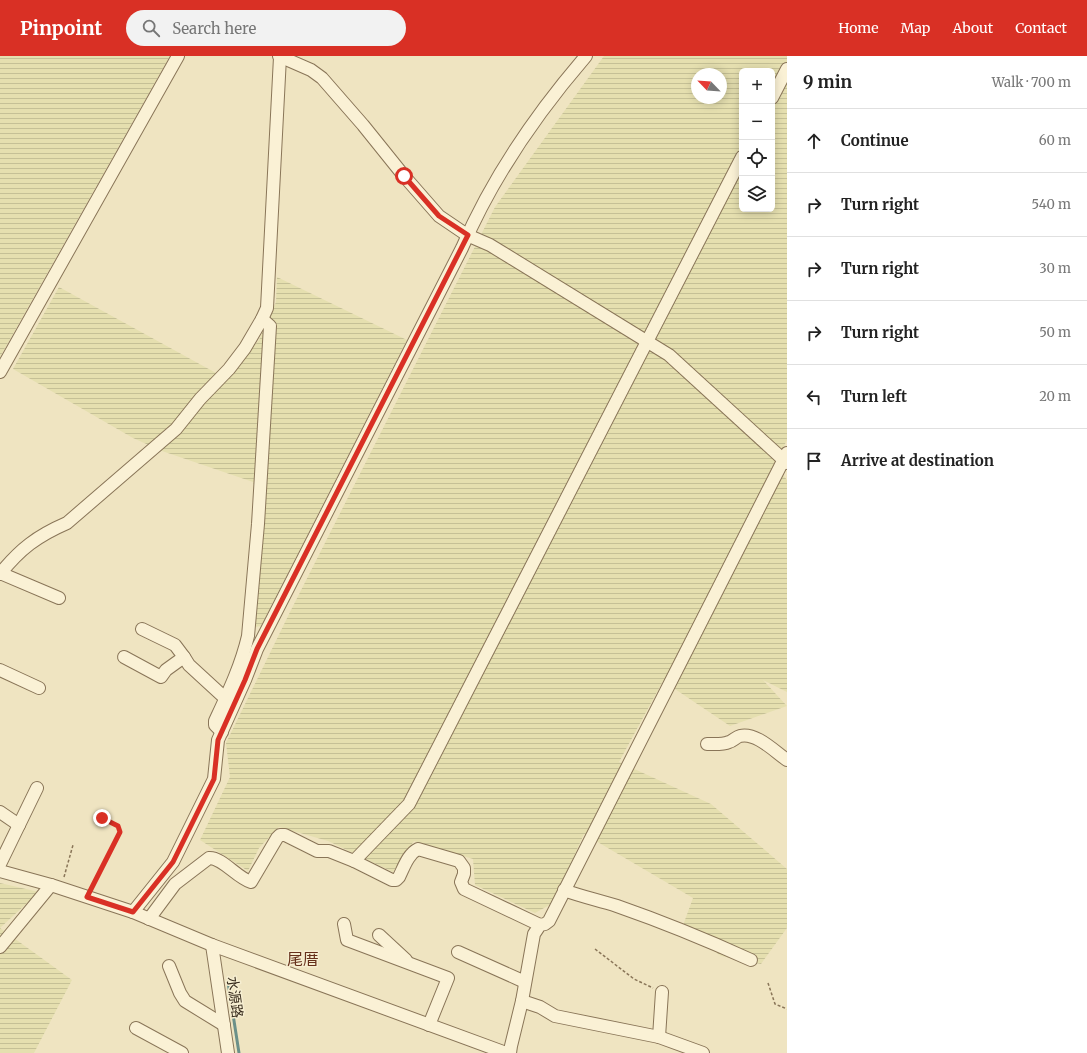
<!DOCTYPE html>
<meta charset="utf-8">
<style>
body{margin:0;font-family:Merriweather,"Noto Sans TC",serif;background:#f2f2f2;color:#222}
.controls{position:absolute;right:12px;top:12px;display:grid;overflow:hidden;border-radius:6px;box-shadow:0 2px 10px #0003}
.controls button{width:36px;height:36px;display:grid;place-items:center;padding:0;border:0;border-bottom:1px solid #e0e0e0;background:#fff;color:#222;font:20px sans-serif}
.compass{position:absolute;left:691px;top:12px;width:36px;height:36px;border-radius:50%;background:#fff;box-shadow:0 2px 10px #0003;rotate:295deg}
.stop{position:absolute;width:12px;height:12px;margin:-9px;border:3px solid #d93025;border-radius:50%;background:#fff}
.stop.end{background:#d93025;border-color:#fff;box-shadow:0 1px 4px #0008}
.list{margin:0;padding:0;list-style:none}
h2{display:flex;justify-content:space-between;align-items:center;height:52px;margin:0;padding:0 16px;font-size:17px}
h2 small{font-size:13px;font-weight:400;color:#767676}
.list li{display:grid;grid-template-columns:26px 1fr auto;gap:12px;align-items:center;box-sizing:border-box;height:64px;padding:0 16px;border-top:1px solid #e0e0e0}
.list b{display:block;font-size:15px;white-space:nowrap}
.list em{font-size:13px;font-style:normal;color:#767676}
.icon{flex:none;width:22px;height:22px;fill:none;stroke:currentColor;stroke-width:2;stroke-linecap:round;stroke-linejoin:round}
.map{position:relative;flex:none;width:787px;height:997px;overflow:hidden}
header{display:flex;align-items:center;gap:24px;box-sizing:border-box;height:56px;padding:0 20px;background:#d93025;color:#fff}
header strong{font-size:19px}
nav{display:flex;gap:22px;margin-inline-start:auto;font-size:14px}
.search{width:280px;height:36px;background:#f2f2f2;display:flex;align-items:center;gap:10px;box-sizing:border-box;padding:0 14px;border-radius:22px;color:#767676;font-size:15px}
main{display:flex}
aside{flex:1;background:#fff}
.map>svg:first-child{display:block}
</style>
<header>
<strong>Pinpoint</strong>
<div class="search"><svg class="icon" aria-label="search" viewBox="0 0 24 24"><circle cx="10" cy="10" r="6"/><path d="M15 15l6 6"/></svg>Search here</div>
<nav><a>Home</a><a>Map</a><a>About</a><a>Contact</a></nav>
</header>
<main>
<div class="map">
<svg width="787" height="997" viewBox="0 0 787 997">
<defs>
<pattern id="farmland-rules" width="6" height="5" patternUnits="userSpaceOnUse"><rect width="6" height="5" fill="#e5dfaf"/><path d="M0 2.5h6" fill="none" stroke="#c5c096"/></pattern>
</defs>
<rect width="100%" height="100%" fill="#efe4c1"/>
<g fill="url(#farmland-rules)" fill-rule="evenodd">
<path d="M0 0H170L0 301Z"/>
<path d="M604 0H787V384L775 408 787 424V636L763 624 787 650 730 670 663 625 619 706 711 748 787 813V872L761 908 721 900 682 872 693 842 584 778 553 847 535 857 475 829 473 803 414 785 393 816 328 785 279 771 259 792 248 815 200 784 230 721 226 687 290 556 495 151ZM742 15H772V153H742ZM697 18H721V42H697Z"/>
<path d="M277 221 407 284 261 570 255 571 265 454 253 426 162 395 133 382 13 313 59 231 227 323 259 284 276 246Z"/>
<path d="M0 827 39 836 0 872 72 924 34 997H0Z"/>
</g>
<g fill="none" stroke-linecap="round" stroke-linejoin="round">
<path stroke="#6b9089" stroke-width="3" d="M228 926 239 997"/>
<g stroke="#897558" stroke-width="14">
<g id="minor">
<path d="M279 0 311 14 322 22 363 69 404 120 439 160 467 179 490 189 669 299 787 407"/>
<path d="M772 42 787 13"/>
<path d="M0 316 178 0"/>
<path d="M0 517 59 542"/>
<path d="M0 518C20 493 37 480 67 467L176 373 200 343 229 313 245 292 262 263 267 252 280 1"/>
<path d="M142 573 175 589 184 601"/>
<path d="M124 601 161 621 166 614 184 601 189 609 226 643 232 646"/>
<path d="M0 614 39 632"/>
<path d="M222 676 215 669V665C228 637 241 610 248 580L258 468 270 270 262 263"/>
<path d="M707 688C714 688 722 689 729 686 733 685 736 681 740 680 756 676 774 695 787 704"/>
<path d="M0 756 19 769"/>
<path d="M354 805 409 748 742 101"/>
<path d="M0 808 37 732"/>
<path d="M0 815 51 829 133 856 212 889 506 997"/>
<path d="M564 834C582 841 599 844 617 850 663 866 707 884 751 904"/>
<path d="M133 856 173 806 214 723 218 684 245 624 257 593 462 192C492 122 536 58 586 0"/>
<path d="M149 863 175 828 209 802C222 801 237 822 251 826L277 782 280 779H285L317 795H329L354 805 392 824H396L399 821C404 811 408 798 418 793L459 805 464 812V818L461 826 464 833 540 869"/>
<path d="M344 868 347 884 448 922 429 969"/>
<path d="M379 879 406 904"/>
<path d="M212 889 228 997"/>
<path d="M0 891 51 829"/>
<path d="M458 896 525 926"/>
<path d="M169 910 180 937 185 945 224 969"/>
<path d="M522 945 540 951 555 960 659 981 703 997"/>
<path d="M136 972 182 997"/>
<path d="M659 981 662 936"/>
<path d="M510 997 511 990 522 945 534 878 540 869 545 868 549 865 787 397"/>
</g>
</g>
<g stroke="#897558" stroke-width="1.5" stroke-dasharray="3 2" stroke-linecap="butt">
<path d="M64 821 73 789"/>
<path d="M93 831 120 776 117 770 102 762"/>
<path d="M595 893 634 923 653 932"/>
<path d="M768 927 775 948 787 953"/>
</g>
<use href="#minor" stroke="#faf1d5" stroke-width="12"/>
</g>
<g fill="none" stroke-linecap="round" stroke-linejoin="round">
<path stroke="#d93025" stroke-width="5" d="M102 762 118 770 120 776 87 841 133 856 173 806 214 723 218 684 245 624 257 593 468 179 439 160 404 120"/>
</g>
<g text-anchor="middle" stroke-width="3" stroke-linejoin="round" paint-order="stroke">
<g font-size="14" fill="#382c1d" stroke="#f6eed1">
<text transform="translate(235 941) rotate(82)" y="5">水源路</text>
</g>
<g font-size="16" fill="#66301b" stroke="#f6eed1">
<text x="303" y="909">尾厝</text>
</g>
</g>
</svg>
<div class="controls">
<button>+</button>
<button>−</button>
<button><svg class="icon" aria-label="locate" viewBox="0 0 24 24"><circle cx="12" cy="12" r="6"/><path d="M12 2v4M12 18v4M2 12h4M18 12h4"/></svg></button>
<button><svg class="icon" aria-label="layers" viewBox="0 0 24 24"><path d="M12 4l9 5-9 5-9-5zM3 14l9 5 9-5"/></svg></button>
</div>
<svg class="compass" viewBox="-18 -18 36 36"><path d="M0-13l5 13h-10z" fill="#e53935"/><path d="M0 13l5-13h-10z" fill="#767676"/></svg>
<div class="stop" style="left:404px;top:120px"></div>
<div class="stop end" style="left:102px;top:762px"></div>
</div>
<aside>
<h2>9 min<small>Walk · 700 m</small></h2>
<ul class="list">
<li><svg class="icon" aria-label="ahead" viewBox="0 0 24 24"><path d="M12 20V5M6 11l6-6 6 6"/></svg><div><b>Continue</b></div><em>60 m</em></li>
<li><svg class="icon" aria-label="right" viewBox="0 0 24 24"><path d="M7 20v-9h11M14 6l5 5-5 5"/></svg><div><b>Turn right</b></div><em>540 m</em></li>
<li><svg class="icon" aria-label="right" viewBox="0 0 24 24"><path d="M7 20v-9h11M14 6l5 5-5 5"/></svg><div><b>Turn right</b></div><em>30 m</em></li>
<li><svg class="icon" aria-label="right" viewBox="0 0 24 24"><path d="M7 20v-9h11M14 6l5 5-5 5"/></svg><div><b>Turn right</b></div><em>50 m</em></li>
<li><svg class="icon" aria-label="left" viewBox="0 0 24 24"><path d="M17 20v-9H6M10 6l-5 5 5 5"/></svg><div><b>Turn left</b></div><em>20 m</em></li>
<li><svg class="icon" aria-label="arrive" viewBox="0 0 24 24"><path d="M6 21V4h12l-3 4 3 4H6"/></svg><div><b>Arrive at destination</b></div></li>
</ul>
</aside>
</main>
